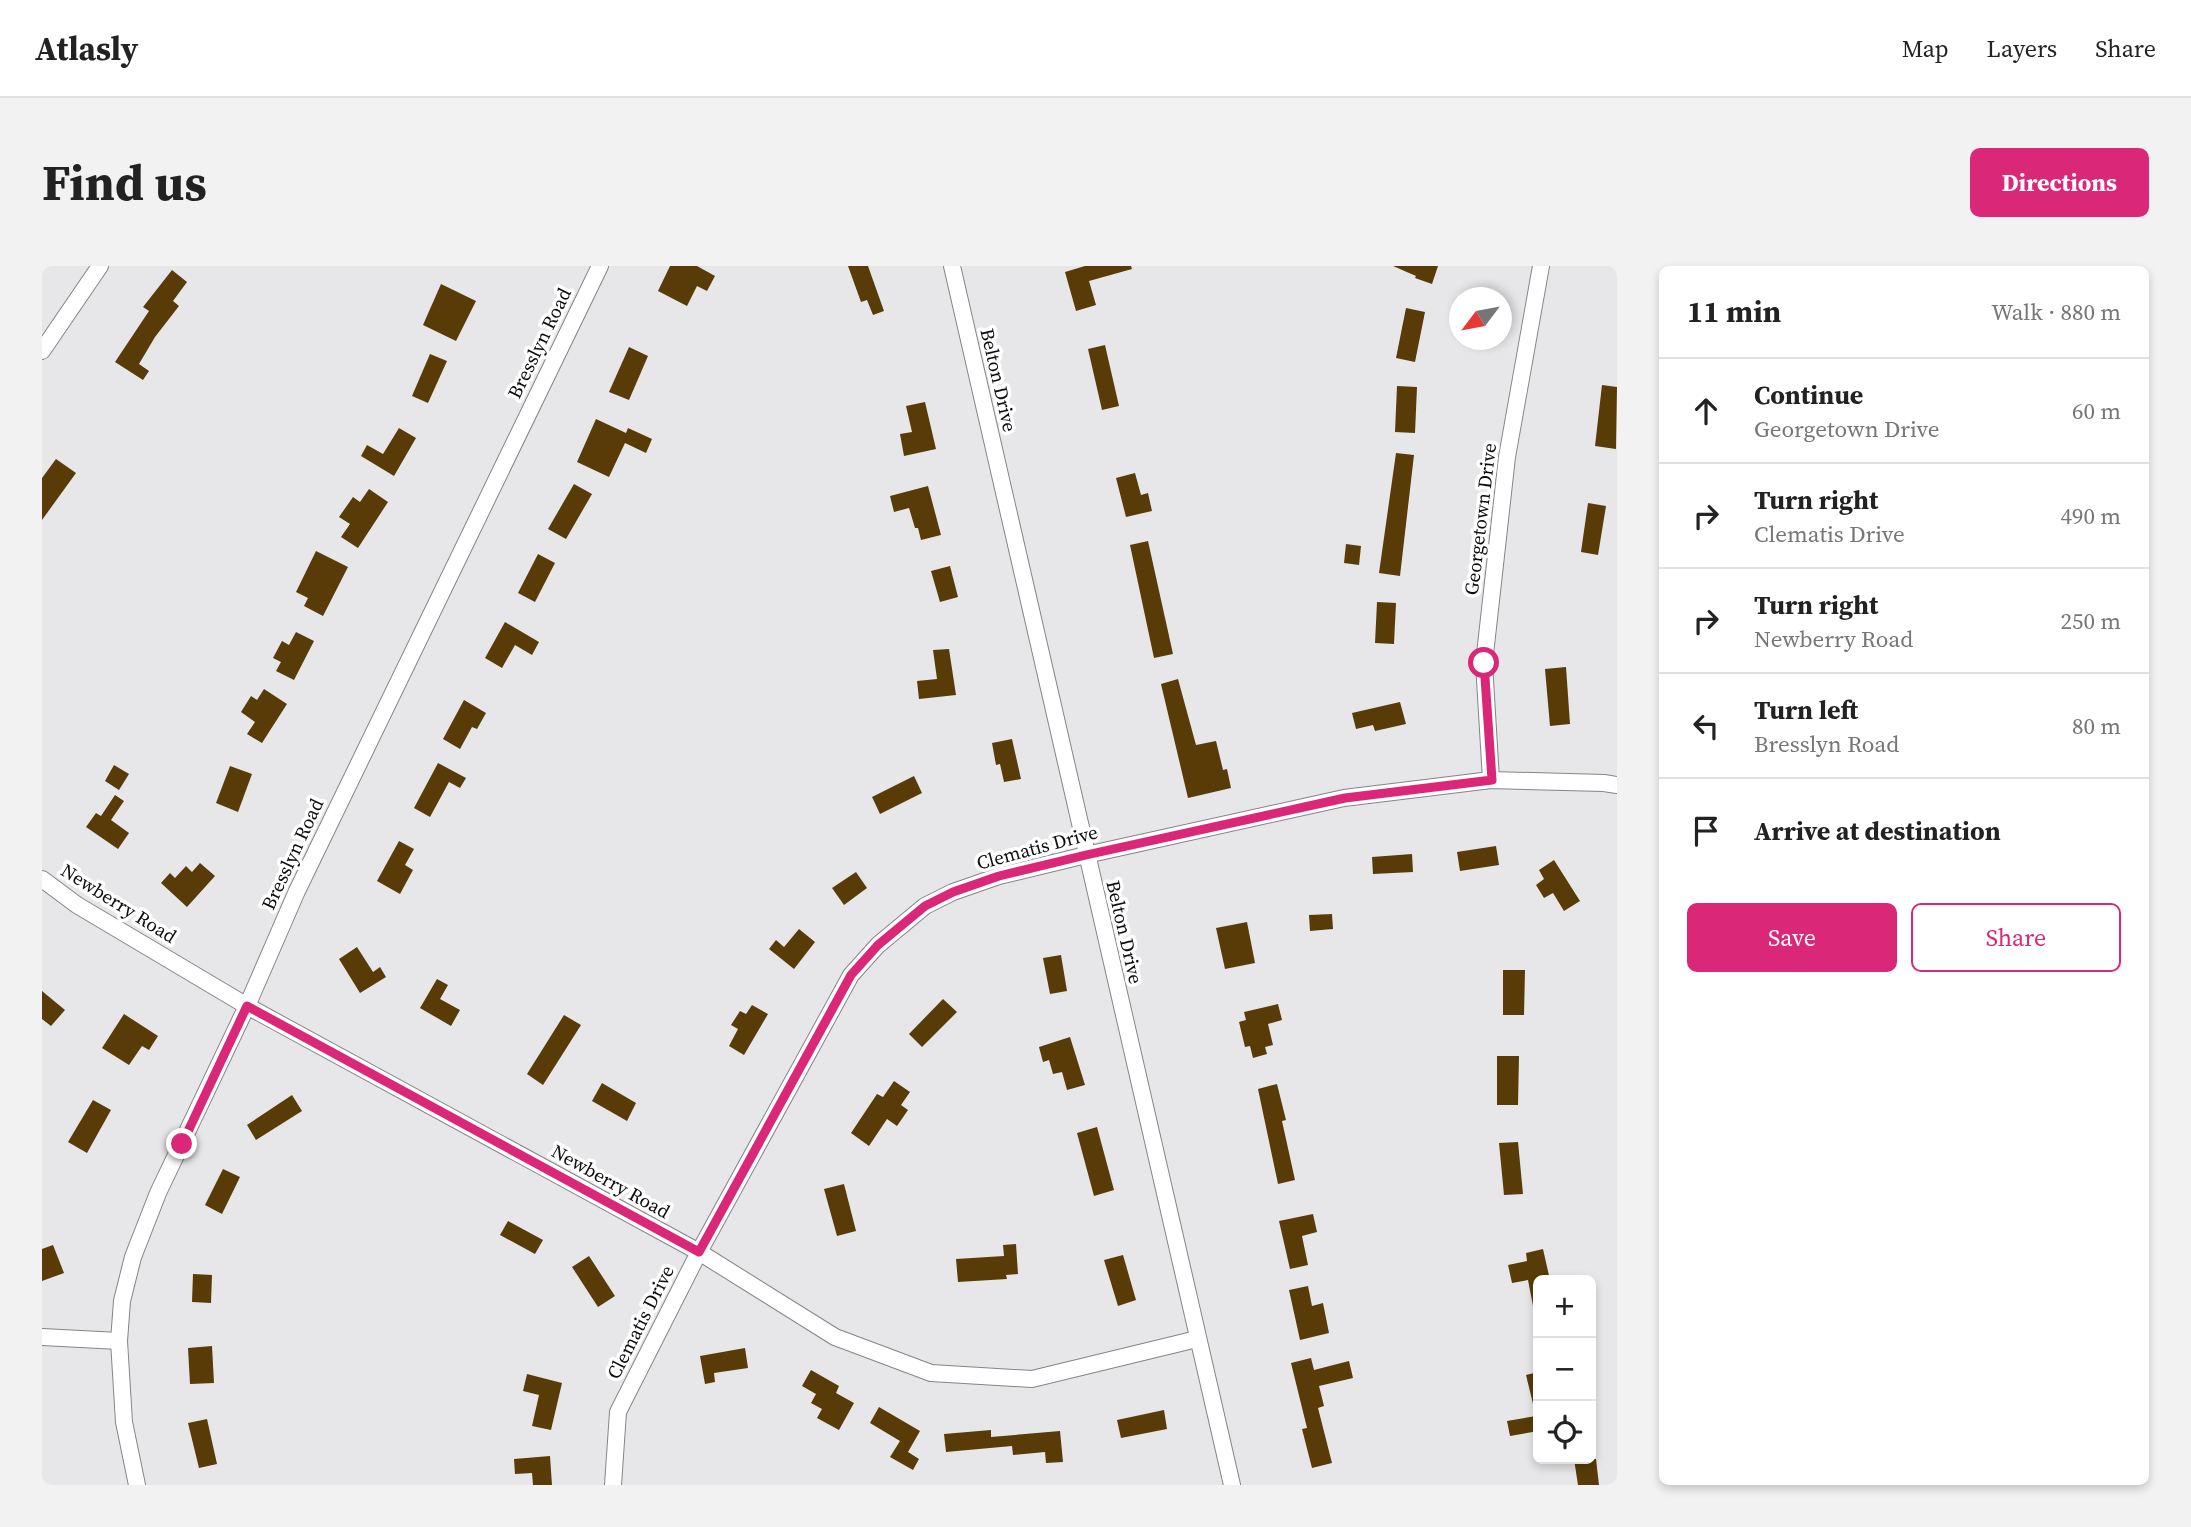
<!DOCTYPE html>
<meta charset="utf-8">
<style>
body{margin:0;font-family:"Source Serif 4",serif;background:#f2f2f2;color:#222}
.controls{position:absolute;right:21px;bottom:21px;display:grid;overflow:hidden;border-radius:10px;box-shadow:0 4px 10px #0003}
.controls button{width:63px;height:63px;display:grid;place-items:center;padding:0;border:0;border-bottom:2px solid #e0e0e0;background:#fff;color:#222;font:35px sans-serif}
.compass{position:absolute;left:1407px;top:21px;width:63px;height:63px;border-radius:50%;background:#fff;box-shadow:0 4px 10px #0003;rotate:238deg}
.stop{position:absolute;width:21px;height:21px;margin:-16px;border:5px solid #db2777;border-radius:50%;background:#fff}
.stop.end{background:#db2777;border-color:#fff;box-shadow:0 2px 7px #0008}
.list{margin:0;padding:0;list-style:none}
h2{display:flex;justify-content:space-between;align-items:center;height:91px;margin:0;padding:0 28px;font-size:30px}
h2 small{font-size:23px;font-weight:400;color:#767676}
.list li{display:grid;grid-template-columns:46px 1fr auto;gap:21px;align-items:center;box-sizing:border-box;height:105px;padding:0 28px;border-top:2px solid #e0e0e0}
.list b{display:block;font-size:26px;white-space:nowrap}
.list p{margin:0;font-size:23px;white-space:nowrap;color:#767676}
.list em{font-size:23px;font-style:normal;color:#767676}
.actions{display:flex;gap:14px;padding:21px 28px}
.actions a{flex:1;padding:16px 0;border:2px solid #db2777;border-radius:10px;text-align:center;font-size:24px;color:#db2777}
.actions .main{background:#db2777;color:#fff}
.icon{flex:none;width:38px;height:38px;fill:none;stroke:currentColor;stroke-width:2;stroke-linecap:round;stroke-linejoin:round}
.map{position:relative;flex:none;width:1575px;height:1219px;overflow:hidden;border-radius:10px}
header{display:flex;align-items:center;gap:42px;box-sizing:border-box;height:98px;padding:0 35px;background:#fff;border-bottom:2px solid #e0e0e0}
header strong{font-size:33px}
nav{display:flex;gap:38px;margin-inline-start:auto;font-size:24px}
.intro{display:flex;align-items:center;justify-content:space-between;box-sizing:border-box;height:168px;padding:0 42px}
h1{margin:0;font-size:49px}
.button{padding:18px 32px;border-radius:10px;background:#db2777;color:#fff;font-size:24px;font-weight:700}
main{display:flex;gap:42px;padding:0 42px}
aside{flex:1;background:#fff;border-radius:10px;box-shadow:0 4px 10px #0003}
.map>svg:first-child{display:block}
</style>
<header>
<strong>Atlasly</strong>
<nav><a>Map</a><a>Layers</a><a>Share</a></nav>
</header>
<div class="intro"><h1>Find us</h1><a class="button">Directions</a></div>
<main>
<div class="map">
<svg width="1575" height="1219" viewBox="0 0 1575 1219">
<rect width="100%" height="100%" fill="#e7e7e9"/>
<g fill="#593b08">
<path d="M628 0H655L673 10 665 25 655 20 645 40 616 25Z"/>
<path d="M806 0H826L842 45 831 49 825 34 819 36Z"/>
<path d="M1043 0H1089L1090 3 1047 15 1054 39 1034 45 1023 6Z"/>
<path d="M1351 0H1396L1390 18 1373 12 1374 10Z"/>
<path d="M130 4 145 16 131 35 137 40 113 71 97 98 107 105 101 114 73 96 107 45 101 41Z"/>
<path d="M399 18 434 35 414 75 381 59Z"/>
<path d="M1364 42 1383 46 1373 96 1354 92Z"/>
<path d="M1063 79 1077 140 1060 144 1046 83Z"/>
<path d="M587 81 606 90 587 134 567 126Z"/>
<path d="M388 88 405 95 386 137 370 130Z"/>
<path d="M1560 119 1575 121 1574 183 1553 180Z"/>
<path d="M1355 120 1375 121 1373 167 1353 166Z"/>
<path d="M883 136 894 183 862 190 858 168 870 166 864 140Z"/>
<path d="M554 153 584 167 586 162 610 173 604 187 583 177 567 211 535 196Z"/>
<path d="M357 162 374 172 352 210 319 190 325 179 341 188Z"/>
<path d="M1354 187 1372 189 1358 310 1337 307Z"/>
<path d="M14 193 34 207 0 254V212Z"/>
<path d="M1093 207 1099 229 1106 227 1110 245 1084 251 1074 212Z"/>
<path d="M532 218 550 228 524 273 506 263Z"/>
<path d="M886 220 899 269 879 274 876 262H873L867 242 852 246 848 230Z"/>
<path d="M327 223 346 236 316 282 299 271 308 258 297 251 311 231 318 236Z"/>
<path d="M1546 237 1564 240 1556 289 1539 286Z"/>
<path d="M1106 275 1131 388 1112 392 1088 279Z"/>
<path d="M1304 278 1319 280 1317 299 1302 297Z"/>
<path d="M274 285 306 301 281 350 262 340 266 332 254 326Z"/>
<path d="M496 288 513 297 493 336 476 327Z"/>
<path d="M908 300 916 331 898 336 889 305Z"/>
<path d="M1335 336 1354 337 1352 378 1333 377Z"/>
<path d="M463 356 497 376 490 389 473 379 460 402 443 392Z"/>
<path d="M254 366 272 375 252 414 234 405 239 396 231 392 240 375 247 379Z"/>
<path d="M907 383 914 429 877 433 875 415 895 413 891 384Z"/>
<path d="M1524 401 1528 458 1508 460 1503 403Z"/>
<path d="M1136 413 1154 479 1174 475 1181 504 1185 503 1189 522 1146 532 1119 418Z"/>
<path d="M222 423 245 438 220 477 205 468 213 456 199 446 209 430 215 434Z"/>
<path d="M422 434 444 447 435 463 430 461 418 483 401 473Z"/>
<path d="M1358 436 1364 458 1333 465 1331 459 1314 463 1310 447Z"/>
<path d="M970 473 979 513 962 516 958 498 954 499 950 477Z"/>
<path d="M396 497 424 512 418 522 407 516 388 551 372 542Z"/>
<path d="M72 499 87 508 77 524 63 515Z"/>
<path d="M188 500 210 508 196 546 174 537Z"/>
<path d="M872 510 880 527 838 548 830 531Z"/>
<path d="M73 529 82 535 69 554 87 567 76 583 44 561 54 547 59 550Z"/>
<path d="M357 575 372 583 363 599 371 604 358 628 335 615Z"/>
<path d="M1454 580 1457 599 1418 605 1415 586Z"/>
<path d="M1370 588 1371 606 1331 608 1330 591Z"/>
<path d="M1512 594 1538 635 1522 645 1511 627 1502 632 1494 619 1502 613 1497 604Z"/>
<path d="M158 597 173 610 145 641 119 617 128 607 133 612 144 600 150 606Z"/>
<path d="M814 606 825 622 802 639 790 622Z"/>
<path d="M1290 648 1291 663 1268 665 1267 649Z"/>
<path d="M1205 656 1213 697 1183 703 1174 662Z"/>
<path d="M757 663 773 676 752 703 727 683 734 674 742 681Z"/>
<path d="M315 681 331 706 338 701 344 711 318 727 297 693Z"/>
<path d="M1019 689 1025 725 1008 728 1001 692Z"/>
<path d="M1461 704H1483L1482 749H1461Z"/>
<path d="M395 713 406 719 398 733 418 744 409 760 378 742Z"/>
<path d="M0 725 23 744 9 760 0 753Z"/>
<path d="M901 733 915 746 880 781 867 768Z"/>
<path d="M1236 738 1240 754 1226 758 1231 779 1223 781 1225 788 1211 792 1208 780 1203 781 1197 756 1204 754 1202 746Z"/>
<path d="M710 739 726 748 702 789 687 780 696 763 689 759 698 745 704 748Z"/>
<path d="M82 748 116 770 107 784 100 780 87 799 60 782Z"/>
<path d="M522 749 539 759 501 819 485 808Z"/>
<path d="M1028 771 1043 819 1025 824 1020 806 1011 808 1007 794 1001 796 997 781Z"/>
<path d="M1455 790H1477L1476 839H1455Z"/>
<path d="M852 815 868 826 859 839 866 844 855 860 845 853 827 880 809 867 835 828 841 831Z"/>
<path d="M560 817 594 837 585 855 550 835Z"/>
<path d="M1235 818 1244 854 1240 855 1253 914 1236 918 1216 823Z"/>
<path d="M250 829 260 845 214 874 205 859Z"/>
<path d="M51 834 69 844 45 887 26 876Z"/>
<path d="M1055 861 1072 924 1052 930 1035 867Z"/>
<path d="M1476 876 1481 928 1462 929 1457 877Z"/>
<path d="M181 903 198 911 180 948 163 939Z"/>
<path d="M802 918 814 965 795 970 782 923Z"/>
<path d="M1271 948 1275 966 1260 970 1266 999 1248 1003 1237 955Z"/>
<path d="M466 955 501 974 493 988 458 969Z"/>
<path d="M974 978 976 1008 964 1009 965 1013 916 1016 914 993 962 990 961 979Z"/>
<path d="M11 979 22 1007 0 1015V983Z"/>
<path d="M1501 983 1508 1014H1496V1039L1491 1040 1486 1014 1470 1017 1466 999 1485 995 1484 987Z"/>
<path d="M1081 989 1094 1034 1076 1040 1062 994Z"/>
<path d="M547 990 573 1030 556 1041 530 1001Z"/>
<path d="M151 1008 170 1009 169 1037 150 1036Z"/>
<path d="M1266 1020 1270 1040 1281 1037 1287 1067 1258 1074 1247 1024Z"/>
<path d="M170 1080 172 1117 148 1118 146 1082Z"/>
<path d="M703 1082 706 1102 672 1107 673 1116 663 1118 658 1090Z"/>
<path d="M1269 1092 1272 1104 1307 1095 1311 1112 1277 1120 1282 1140 1276 1142 1290 1197 1270 1202 1260 1163 1265 1162 1249 1097Z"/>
<path d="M769 1104 797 1120 794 1127 812 1137 797 1164 775 1152 780 1143 769 1137 774 1128 760 1120Z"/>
<path d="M1496 1106V1141L1492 1142 1484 1109Z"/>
<path d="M485 1108 520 1117 509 1164 490 1160 497 1129 481 1125Z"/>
<path d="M837 1141 878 1165 866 1186 877 1193 871 1204 848 1191 858 1175 828 1157Z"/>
<path d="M1122 1144 1125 1163 1079 1172 1075 1154Z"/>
<path d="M1494 1150 1496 1165 1468 1170 1465 1155Z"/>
<path d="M165 1153 175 1198 157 1202 146 1157Z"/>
<path d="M949 1164V1171L1018 1165 1021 1196 1004 1197 1003 1186 971 1189 970 1180 904 1186 902 1168Z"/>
<path d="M508 1190 510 1219H491L490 1207 473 1208 472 1193Z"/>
<path d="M1532 1193H1554L1557 1219H1536Z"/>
</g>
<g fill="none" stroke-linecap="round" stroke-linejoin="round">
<g stroke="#858587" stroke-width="18">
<g id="street">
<path d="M910 0 1190 1219"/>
<path d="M0 85 58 0"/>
<path d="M1449 514 1442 397 1465 191 1499 0"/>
<path d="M0 613 35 639 205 740 657 986 793 1071 889 1107 990 1113 1155 1073"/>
<path d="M0 1071 77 1075"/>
<path d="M95 1219 82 1156 77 1075 80 1035 91 991 116 927 205 740 255 625 558 0"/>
<path d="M571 1219 576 1146 657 986 809 709 836 679 883 640 911 626 957 610 1044 589 1302 532 1449 514 1562 517 1575 519"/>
</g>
</g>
<use href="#street" stroke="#fff" stroke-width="16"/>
</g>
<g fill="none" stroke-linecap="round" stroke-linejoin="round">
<path stroke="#db2777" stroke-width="9" d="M140 878 205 740 657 986 809 709 836 679 883 640 911 626 957 610 1044 589 1303 532 1450 514 1442 397"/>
</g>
<g text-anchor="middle" stroke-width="7" stroke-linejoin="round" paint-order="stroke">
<g font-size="19" fill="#0c0c0c" stroke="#fff">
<text transform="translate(497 77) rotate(-64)" y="7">Bresslyn Road</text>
<text transform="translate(957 114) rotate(77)" y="7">Belton Drive</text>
<text transform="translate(1438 253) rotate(-83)" y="7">Georgetown Drive</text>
<text transform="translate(995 581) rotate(-15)" y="7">Clematis Drive</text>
<text transform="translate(250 588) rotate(-65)" y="7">Bresslyn Road</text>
<text transform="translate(77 637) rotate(32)" y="7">Newberry Road</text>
<text transform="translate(1083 666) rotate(77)" y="7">Belton Drive</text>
<text transform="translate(569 915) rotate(29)" y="7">Newberry Road</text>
<text transform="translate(598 1056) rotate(-63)" y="7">Clematis Drive</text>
</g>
</g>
</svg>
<div class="controls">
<button>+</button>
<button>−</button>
<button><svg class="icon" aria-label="locate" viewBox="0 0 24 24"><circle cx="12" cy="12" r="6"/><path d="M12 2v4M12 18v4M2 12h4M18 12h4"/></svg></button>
</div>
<svg class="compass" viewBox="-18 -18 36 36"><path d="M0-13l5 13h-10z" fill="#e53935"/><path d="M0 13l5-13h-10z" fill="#767676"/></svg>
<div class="stop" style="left:1442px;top:397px"></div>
<div class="stop end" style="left:140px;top:878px"></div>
</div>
<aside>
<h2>11 min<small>Walk · 880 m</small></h2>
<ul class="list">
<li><svg class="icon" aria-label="ahead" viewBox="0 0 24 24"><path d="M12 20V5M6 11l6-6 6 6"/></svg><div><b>Continue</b><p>Georgetown Drive</p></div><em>60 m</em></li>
<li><svg class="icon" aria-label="right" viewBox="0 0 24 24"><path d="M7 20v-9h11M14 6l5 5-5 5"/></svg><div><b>Turn right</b><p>Clematis Drive</p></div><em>490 m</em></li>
<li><svg class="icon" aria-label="right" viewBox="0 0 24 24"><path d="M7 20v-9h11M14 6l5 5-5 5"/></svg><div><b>Turn right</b><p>Newberry Road</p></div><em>250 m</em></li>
<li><svg class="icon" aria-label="left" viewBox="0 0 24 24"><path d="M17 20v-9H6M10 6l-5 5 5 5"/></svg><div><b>Turn left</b><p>Bresslyn Road</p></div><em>80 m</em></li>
<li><svg class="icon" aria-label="arrive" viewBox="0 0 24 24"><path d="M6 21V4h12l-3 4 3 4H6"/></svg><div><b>Arrive at destination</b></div></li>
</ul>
<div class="actions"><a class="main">Save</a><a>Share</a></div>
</aside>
</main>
